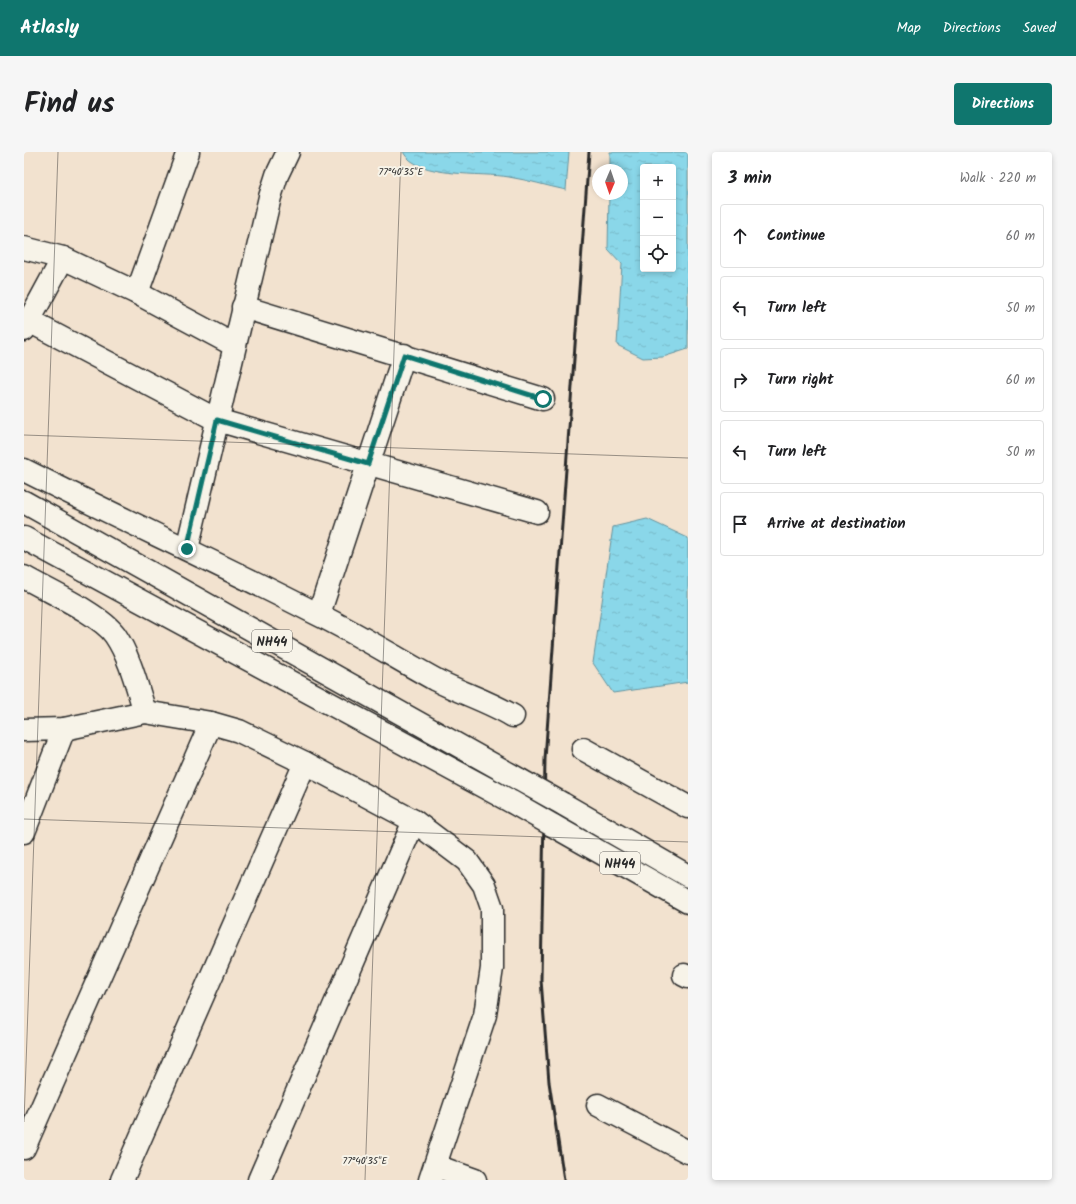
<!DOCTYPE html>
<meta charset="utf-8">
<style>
body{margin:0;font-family:Kalam,sans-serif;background:#f6f6f6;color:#202124}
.controls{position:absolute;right:12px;top:12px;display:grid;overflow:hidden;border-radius:4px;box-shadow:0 2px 6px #0003}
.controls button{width:36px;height:36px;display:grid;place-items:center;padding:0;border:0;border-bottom:1px solid #e0e0e0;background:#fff;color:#202124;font:20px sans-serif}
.compass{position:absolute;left:568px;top:12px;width:36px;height:36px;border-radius:50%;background:#fff;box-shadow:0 2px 6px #0003;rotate:182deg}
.stop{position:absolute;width:12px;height:12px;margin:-9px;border:3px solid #0f766e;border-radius:50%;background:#fff}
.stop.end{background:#0f766e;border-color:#fff;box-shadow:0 1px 4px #0008}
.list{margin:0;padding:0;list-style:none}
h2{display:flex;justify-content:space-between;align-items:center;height:52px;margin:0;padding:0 16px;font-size:17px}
h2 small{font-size:13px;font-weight:400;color:#757577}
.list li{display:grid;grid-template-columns:26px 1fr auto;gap:12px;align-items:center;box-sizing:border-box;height:64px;margin:0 8px 8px;padding:0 8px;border:1px solid #e0e0e0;border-radius:4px}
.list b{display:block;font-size:15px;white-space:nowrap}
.list em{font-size:13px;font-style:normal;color:#757577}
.icon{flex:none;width:22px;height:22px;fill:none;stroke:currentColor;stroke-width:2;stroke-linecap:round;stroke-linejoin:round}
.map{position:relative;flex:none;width:664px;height:1028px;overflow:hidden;border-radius:4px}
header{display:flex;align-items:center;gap:24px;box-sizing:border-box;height:56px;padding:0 20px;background:#0f766e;color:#fff}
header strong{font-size:19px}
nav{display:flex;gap:22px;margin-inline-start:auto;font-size:14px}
.intro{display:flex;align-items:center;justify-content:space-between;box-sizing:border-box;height:96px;padding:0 24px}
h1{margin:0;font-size:28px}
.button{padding:10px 18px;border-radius:4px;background:#0f766e;color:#fff;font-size:14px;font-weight:700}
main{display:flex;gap:24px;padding:0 24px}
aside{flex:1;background:#fff;border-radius:4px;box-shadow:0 2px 6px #0003}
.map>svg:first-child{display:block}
</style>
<header>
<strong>Atlasly</strong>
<nav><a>Map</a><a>Directions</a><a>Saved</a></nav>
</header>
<div class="intro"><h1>Find us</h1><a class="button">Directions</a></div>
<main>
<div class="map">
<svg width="664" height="1028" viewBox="0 0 664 1028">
<defs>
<pattern id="water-ripples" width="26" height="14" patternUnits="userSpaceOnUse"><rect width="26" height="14" fill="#8ad7e9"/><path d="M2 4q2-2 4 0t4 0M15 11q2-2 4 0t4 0" fill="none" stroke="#77b9c8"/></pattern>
</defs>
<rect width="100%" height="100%" fill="#f2e2cf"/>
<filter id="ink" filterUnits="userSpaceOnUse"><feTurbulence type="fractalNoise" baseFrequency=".025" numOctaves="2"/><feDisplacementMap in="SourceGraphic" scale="8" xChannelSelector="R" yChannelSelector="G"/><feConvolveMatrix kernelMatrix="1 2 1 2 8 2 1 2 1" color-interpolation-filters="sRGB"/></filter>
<g filter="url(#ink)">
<g fill="url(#water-ripples)" stroke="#64929d" fill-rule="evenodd">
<path d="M379 0H545L542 38C523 34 504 28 485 25 458 20 394 27 379 0Z"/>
<path d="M586 0H664V197L639 205 619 206 593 193 598 112 584 97 585 42H598V18H586ZM619 15H649V117H619Z"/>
<path d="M623 367 664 386V530L589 541 569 511 589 375Z"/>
</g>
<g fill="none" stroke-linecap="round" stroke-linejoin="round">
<g stroke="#2b2b2b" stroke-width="25">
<g id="minor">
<path d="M0 96 39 106"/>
<path d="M113 141 164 0"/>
<path d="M219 155 519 247"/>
<path d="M5 169 193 268 513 360"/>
<path d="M0 178 39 106 113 141 210 193"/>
<path d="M0 318C97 367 196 412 293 462 334 482 372 506 412 528 437 541 464 549 489 564"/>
<path d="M163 397 246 45 253 23 264 0"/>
<path d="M0 425C24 439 76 462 91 483 106 505 113 535 121 560"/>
<path d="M295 462 380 203"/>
<path d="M0 578 40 577 121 560 187 571 215 579 281 611 390 669 443 709 460 733 468 756V816L461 863 406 1028"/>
<path d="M559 597 664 655"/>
<path d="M0 680 40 577"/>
<path d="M660 823 664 825"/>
<path d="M574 953 664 1000"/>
<path d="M0 996 187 571"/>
<path d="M412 1014 451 1028"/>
<path d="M98 1028 281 611"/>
<path d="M235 1028 390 669"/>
</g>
</g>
<g stroke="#2b2b2b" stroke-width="25">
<g id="highway">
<path d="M0 350 496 628"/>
<path d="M0 386 488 650"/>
<path d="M539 652 664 724"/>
<path d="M528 673 664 750"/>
</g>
</g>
<use href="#minor" stroke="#f7f3e8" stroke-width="22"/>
<use href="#highway" stroke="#f7f3e8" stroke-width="22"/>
<path stroke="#2b2b2b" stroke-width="3" d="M540 1028 525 930 517 828 521 607 565 0"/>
<g stroke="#2b2b2b" stroke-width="25" stroke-linecap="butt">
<g id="highway-bridge">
<path d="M496 628 539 652"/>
<path d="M488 650 528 673"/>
</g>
</g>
<use href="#highway-bridge" stroke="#f7f3e8" stroke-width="22"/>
</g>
</g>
<g fill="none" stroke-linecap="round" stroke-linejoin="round" filter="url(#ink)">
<path stroke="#0f766e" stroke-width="5" d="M163 397 193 268 344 312 380 203 519 247"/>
</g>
<path fill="none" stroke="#2b2b2b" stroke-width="1" stroke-opacity="0.45" d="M0 283 664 306M0 667 664 690M0 970 34 0M341 1028 377 0"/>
<g text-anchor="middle" stroke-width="4" stroke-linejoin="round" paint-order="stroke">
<g fill="#f7f3e8" stroke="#686764" stroke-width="1">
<rect x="228" y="478" width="40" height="22" rx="3"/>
<rect x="576" y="700" width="40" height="22" rx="3"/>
</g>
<g font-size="13" font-weight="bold" fill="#2b2b2b">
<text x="248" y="494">NH44</text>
<text x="596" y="716">NH44</text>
</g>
</g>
<g font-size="10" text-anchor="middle" fill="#2b2b2b" stroke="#f7f3e8" stroke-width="4" stroke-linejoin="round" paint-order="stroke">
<text x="377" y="23">77°40'35"E</text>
<text x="341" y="1012">77°40'35"E</text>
</g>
</svg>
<div class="controls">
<button>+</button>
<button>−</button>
<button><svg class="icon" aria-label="locate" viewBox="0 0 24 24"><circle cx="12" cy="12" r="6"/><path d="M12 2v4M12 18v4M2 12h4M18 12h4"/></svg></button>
</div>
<svg class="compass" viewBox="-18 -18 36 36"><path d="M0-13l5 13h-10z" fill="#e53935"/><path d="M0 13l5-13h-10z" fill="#757577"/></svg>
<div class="stop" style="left:519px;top:247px"></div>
<div class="stop end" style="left:163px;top:397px"></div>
</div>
<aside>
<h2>3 min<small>Walk · 220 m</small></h2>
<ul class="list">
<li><svg class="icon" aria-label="ahead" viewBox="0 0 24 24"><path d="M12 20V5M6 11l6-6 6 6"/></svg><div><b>Continue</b></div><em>60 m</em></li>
<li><svg class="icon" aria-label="left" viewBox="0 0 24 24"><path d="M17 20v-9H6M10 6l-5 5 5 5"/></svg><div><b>Turn left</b></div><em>50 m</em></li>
<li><svg class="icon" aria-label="right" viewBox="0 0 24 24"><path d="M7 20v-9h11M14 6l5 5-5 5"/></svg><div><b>Turn right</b></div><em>60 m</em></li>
<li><svg class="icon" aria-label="left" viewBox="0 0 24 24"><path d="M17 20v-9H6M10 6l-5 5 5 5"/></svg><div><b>Turn left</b></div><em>50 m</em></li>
<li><svg class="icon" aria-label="arrive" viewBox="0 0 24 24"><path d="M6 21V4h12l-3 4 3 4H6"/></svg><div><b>Arrive at destination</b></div></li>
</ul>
</aside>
</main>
